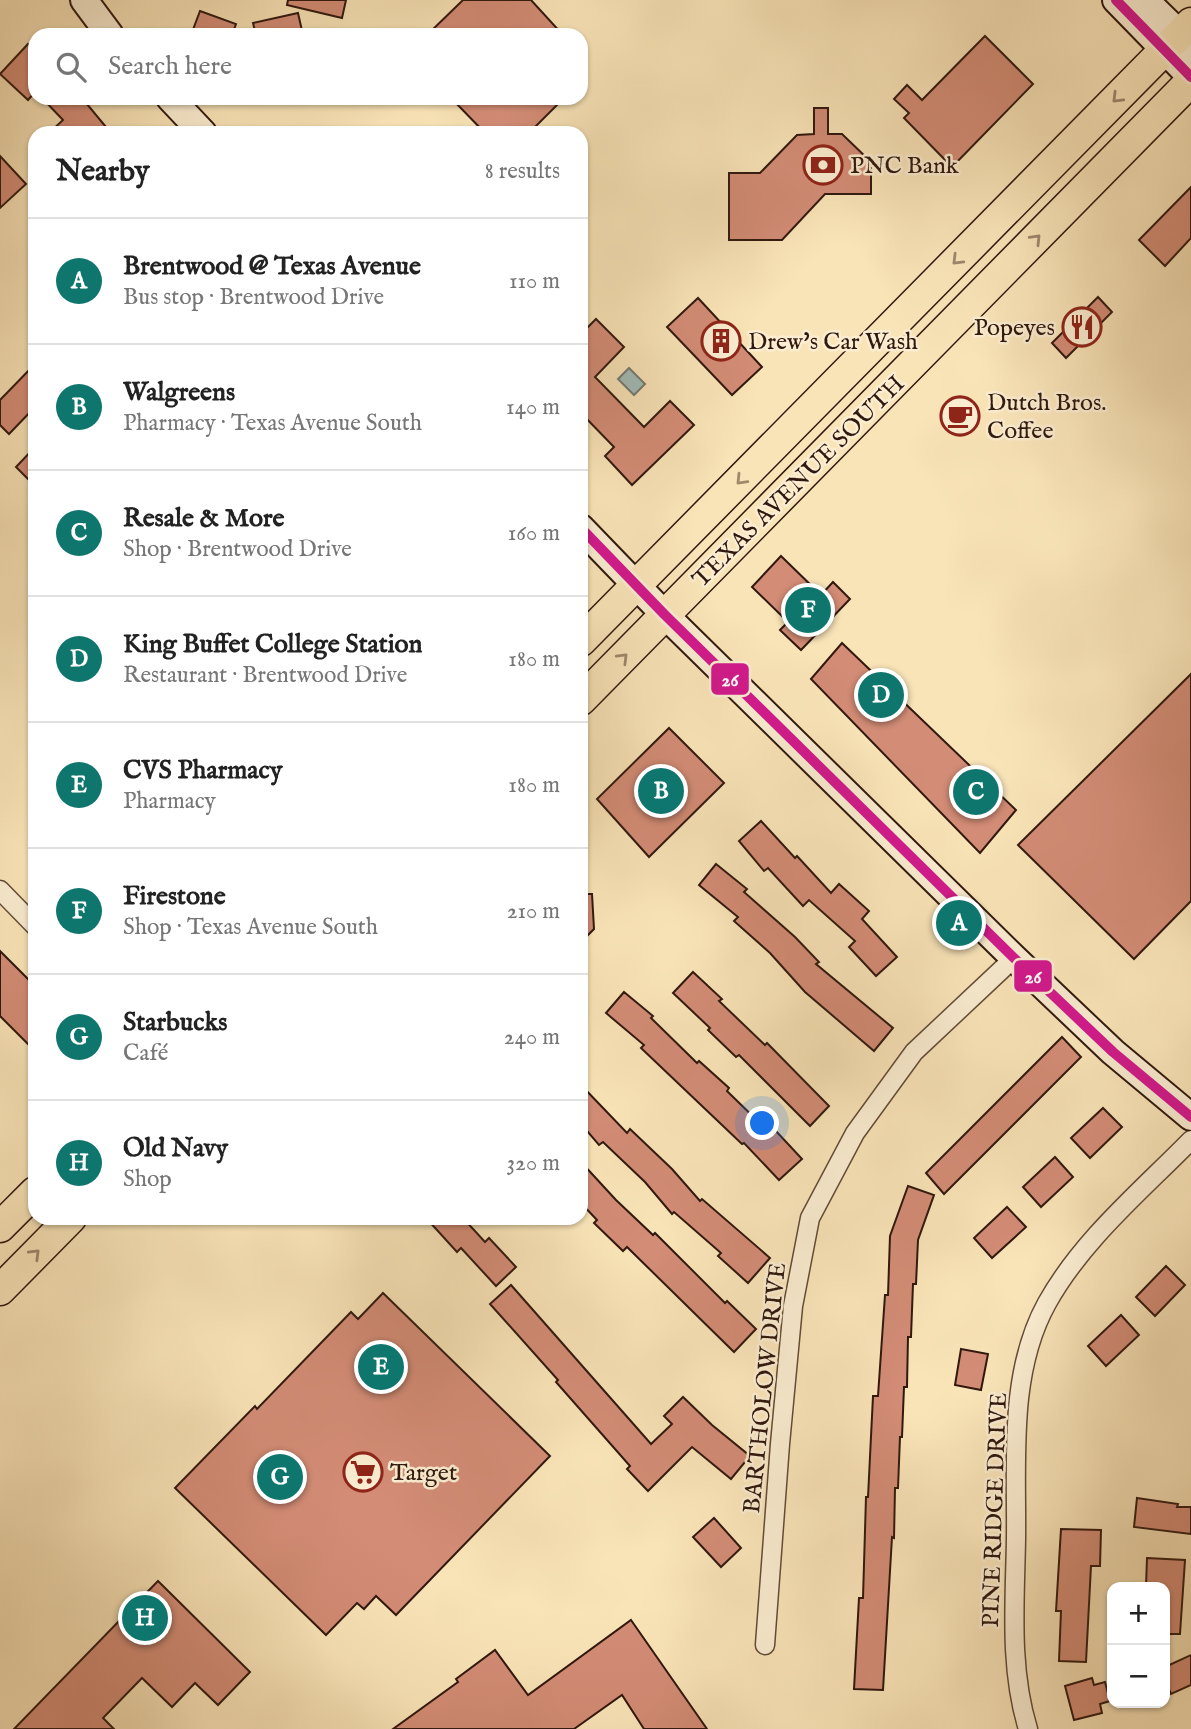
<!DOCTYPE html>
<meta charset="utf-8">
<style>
body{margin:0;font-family:"IM FELL English",serif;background:#f6f6f6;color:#222}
.controls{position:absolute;right:21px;bottom:21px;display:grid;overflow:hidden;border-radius:14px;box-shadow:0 2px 5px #0004}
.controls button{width:63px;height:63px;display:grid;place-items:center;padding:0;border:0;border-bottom:2px solid #e0e0e0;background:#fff;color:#222;font:35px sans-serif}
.you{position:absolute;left:763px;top:1124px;width:24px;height:24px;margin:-18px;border:5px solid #fff;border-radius:50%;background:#1a73e8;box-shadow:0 0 0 10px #1a73e833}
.badge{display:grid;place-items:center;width:46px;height:46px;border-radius:50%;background:#0f766e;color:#fff;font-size:23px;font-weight:700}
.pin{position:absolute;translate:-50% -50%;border:4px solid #fff;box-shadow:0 2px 7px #0006}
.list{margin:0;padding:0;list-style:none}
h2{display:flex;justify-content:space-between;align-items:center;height:91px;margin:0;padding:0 28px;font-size:30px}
h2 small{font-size:23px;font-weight:400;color:#767676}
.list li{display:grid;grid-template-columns:46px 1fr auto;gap:21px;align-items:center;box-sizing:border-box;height:126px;padding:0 28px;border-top:2px solid #e0e0e0}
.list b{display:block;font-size:26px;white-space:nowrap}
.list p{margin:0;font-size:23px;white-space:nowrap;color:#767676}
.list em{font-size:23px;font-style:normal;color:#767676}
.icon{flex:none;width:38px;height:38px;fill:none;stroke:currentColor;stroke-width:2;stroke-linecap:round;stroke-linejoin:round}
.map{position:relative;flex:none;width:1191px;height:1729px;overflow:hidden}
.search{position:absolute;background:#fff;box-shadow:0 2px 5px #0004;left:28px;top:28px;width:560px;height:77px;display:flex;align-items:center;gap:18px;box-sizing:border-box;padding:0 24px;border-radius:21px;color:#767676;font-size:26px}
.panel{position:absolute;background:#fff;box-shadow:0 2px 5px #0004;left:28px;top:126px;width:560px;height:1099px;border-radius:21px}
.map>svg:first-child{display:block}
</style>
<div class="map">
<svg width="1191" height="1729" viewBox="0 0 1191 1729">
<rect width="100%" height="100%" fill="#f9e4b8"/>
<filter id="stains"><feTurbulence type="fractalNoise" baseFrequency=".00286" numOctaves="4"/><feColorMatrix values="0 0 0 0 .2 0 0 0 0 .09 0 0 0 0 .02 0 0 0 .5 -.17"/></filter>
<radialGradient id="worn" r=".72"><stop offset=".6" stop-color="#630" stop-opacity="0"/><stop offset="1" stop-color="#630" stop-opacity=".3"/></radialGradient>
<path fill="#a1bcb8" stroke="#747a74" stroke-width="2" d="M629 368 645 384 634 395 618 379Z"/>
<g fill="#d38c76" stroke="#30180e" stroke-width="2">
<path d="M288 0H346L342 18 287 5Z"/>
<path d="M463 0H531L563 35H427Z"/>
<path d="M200 11 236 24 232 35H191Z"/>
<path d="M298 13 303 35H256L253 23Z"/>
<path d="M985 36 1033 84 952 167 904 118 909 113 894 99 907 85 922 100Z"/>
<path d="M28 44 35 50V92L28 100 0 74Z"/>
<path d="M42 98H82L111 133H49L63 120Z"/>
<path d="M451 98H564L529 133H485Z"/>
<path d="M814 108H828V134H842L871 162V194H825L782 240H729V173H760L797 135 814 134Z"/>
<path d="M0 156 26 184 0 208Z"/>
<path d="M1191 187V238L1165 266 1139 240Z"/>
<path d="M1098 297 1112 312 1066 358 1052 343Z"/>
<path d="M698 298 762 367 732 395 667 327Z"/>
<path d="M596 319 624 347 595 377 644 427 670 401 694 425 632 485 605 456 614 447 581 413V334Z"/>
<path d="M35 364V407L9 434 0 425V400Z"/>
<path d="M955 399 977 421 965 433 943 411Z"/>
<path d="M35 447V486L16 467Z"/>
<path d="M781 556 821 595 833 582 850 599 801 650 780 630 788 622 752 587Z"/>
<path d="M842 643 1016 810 980 853 811 679Z"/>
<path d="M1191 674V901L1134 959 1018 845Z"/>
<path d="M669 728 724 783 649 857 597 799Z"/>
<path d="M761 821 795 858 797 856 831 893 839 884 869 911 862 919 897 957 876 976 849 947 855 941 809 900 803 906 768 868 764 871 739 841Z"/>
<path d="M716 864 747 889 744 892 795 937 819 962 816 964 893 1028 874 1051 805 992 770 953 734 921 738 917 699 885Z"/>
<path d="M581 894H592L594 929 581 942Z"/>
<path d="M0 951 35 986V1051L0 1016Z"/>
<path d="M693 972 722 999 719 1001 765 1045 767 1043 829 1106 810 1126 739 1055 736 1057 708 1030 710 1028 673 993Z"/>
<path d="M624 992 653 1016 651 1018 697 1063 699 1061 729 1088 727 1091 771 1134 775 1130 802 1159 779 1180 744 1143 742 1144 641 1048 644 1045 606 1013Z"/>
<path d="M1062 1037 1081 1057 944 1194 926 1173Z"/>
<path d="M581 1085 627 1133 630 1129 672 1169 700 1201 702 1199 770 1258 748 1283 718 1256 721 1253 674 1212 672 1214 645 1182 603 1142 599 1145 581 1124Z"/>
<path d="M1103 1108 1122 1127 1090 1158 1071 1138Z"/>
<path d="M1055 1157 1073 1177 1041 1207 1023 1187Z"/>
<path d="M581 1162 616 1200 653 1235 655 1233 725 1303 727 1301 756 1329 734 1352 627 1247 623 1251 594 1223 597 1220 581 1203Z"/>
<path d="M908 1186 934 1195 918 1240 916 1284H913L911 1337H908L907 1387H904L902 1437H900L898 1488H895L894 1538 892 1537 883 1690 854 1689 859 1598H863L866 1497H868L873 1396H878L885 1295H888L890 1236Z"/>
<path d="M1007 1207 1026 1227 992 1258 974 1238Z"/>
<path d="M426 1218H463L485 1242 489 1238 516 1267 496 1286 461 1248 457 1252Z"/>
<path d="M1166 1266 1185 1285 1155 1316 1136 1297Z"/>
<path d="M511 1285 651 1444 672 1424 664 1416 683 1397 712 1425 750 1456 731 1479 692 1447 648 1491 627 1469 630 1466 556 1382 558 1380 490 1304Z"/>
<path d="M383 1293 550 1456 396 1615 376 1596 364 1609 357 1603 326 1635 175 1488 255 1406 257 1409 351 1312 358 1319Z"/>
<path d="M1121 1315 1139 1335 1106 1366 1088 1346Z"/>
<path d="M961 1349 988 1354 981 1390 955 1385Z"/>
<path d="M1137 1498 1178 1504 1177 1507H1191V1534L1134 1527Z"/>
<path d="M714 1518 741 1548 721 1567 693 1537Z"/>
<path d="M1061 1529 1101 1530 1100 1566H1091L1086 1662 1059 1661 1061 1611H1056Z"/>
<path d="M1147 1558 1185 1560 1180 1634H1165V1587L1146 1586Z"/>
<path d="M158 1581 250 1672 218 1705 195 1683 172 1707 142 1678 103 1718 114 1729H14Z"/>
<path d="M631 1620 707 1729H644L622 1695 574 1729H393L458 1682 456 1679 495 1650 528 1695Z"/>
<path d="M1191 1655V1685L1171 1694 1165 1680V1667Z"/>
<path d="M1092 1678 1094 1685 1105 1682 1110 1701 1100 1704 1102 1713 1074 1720 1065 1686Z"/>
</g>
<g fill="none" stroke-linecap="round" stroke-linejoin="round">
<g stroke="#624b38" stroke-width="21">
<g id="street">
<path d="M0 890 35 926"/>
<path d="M765 1645 780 1444 793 1306 810 1218 855 1133 914 1052 1014 958"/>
<path d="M1028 1729C1009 1668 1015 1602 1016 1539 1017 1462 1008 1373 1047 1303 1082 1240 1141 1191 1191 1140"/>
</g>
</g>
<g stroke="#30180e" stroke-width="30">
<g id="secondary">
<path d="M84 0 110 35"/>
<path d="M1116 0 1191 77"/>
<path d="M1145 0 1191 45"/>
<path d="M170 98 203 133"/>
<path d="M581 528 665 615 1014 958 1113 1052 1191 1117"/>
</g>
</g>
<g stroke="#30180e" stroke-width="33">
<g id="primary">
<path d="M581 641 1191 23"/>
<path d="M581 700 1191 81"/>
<path d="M0 1227 35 1192"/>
<path d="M0 1290 71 1218"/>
</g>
</g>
<use href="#street" stroke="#fbedd1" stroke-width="18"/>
<use href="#secondary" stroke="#fbedd1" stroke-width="26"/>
<use href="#primary" stroke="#f9e4b8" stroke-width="30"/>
<g stroke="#fbedd1" stroke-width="16">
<g id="bus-1">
<path d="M1116 0 1191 77"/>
<path d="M581 528 665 615 1014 958 1113 1052 1191 1117"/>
</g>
</g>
<use href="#bus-1" stroke="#d2188d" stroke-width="10"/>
</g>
<defs><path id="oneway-chevron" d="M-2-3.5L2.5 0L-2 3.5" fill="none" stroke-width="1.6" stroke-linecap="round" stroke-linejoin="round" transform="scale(1.75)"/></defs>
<g stroke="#9f886c">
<use href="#oneway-chevron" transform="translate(1117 98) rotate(135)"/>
<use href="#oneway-chevron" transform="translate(1036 239) rotate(-46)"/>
<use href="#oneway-chevron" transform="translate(957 260) rotate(135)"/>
<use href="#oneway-chevron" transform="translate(741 480) rotate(134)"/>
<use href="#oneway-chevron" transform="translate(623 658) rotate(-45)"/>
<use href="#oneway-chevron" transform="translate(35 1254) rotate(-45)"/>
</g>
<defs>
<g id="bank-ring" transform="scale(2.0125)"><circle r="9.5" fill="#fbedd1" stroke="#8f2418" stroke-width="1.5"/><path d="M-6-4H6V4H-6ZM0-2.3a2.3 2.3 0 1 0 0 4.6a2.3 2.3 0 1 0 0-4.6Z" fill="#8f2418"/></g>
<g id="restaurant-ring" transform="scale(2.0125)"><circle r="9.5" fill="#fbedd1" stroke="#8f2418" stroke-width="1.5"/><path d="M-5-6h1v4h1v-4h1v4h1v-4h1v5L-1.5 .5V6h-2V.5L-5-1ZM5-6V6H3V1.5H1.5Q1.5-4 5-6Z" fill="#8f2418"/></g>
<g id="building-ring" transform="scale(2.0125)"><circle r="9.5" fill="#fbedd1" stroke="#8f2418" stroke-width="1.5"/><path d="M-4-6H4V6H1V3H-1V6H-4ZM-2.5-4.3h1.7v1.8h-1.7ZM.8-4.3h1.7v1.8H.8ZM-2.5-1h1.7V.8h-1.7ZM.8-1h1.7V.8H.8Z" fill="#8f2418"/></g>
<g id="cafe-ring" transform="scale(2.0125)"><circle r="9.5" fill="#fbedd1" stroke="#8f2418" stroke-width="1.5"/><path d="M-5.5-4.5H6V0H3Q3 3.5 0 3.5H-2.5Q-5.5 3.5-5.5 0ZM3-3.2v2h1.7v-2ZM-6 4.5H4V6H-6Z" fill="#8f2418"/></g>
<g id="supermarket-ring" transform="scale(2.0125)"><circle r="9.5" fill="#fbedd1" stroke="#8f2418" stroke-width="1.5"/><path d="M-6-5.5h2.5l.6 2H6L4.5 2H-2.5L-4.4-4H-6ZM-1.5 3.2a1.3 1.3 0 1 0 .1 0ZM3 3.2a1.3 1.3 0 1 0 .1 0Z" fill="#8f2418"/></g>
</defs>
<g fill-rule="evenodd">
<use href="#bank-ring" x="823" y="165"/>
<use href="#restaurant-ring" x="1082" y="327"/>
<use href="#building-ring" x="721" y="341"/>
<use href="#cafe-ring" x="960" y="416"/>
<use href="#supermarket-ring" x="363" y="1472"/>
</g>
<g text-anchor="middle" stroke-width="5" stroke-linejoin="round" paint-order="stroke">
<g font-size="24" fill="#30180e" stroke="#fbedd1" text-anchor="start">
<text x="850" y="173">PNC Bank</text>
<text x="1055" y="335" text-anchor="end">Popeyes</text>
<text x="748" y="349">Drew's Car Wash</text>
<text x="987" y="410">Dutch Bros.<tspan x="987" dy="28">Coffee</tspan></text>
<text x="390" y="1480">Target</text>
</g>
<g font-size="24" fill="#30180e" stroke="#fbedd1">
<text transform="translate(798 481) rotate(-45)" y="8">TEXAS AVENUE SOUTH</text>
<text transform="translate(764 1388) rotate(-84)" y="8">BARTHOLOW DRIVE</text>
<text transform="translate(994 1510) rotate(-88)" y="8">PINE RIDGE DRIVE</text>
</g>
</g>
<g stroke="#fbedd1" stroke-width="2.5">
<rect x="710" y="662" width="40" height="34" rx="7" fill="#d2188d"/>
<rect x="1013" y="959" width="40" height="34" rx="7" fill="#d2188d"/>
</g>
<g font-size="19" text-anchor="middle" font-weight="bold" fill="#fff">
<text x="730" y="686">26</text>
<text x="1033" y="983">26</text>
</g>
<rect width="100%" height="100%" filter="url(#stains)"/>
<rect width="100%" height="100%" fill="url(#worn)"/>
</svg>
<div class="controls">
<button>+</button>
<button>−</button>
</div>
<div class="you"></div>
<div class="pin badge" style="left:959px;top:923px">A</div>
<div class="pin badge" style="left:661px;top:791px">B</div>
<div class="pin badge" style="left:976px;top:792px">C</div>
<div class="pin badge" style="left:881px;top:695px">D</div>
<div class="pin badge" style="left:381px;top:1367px">E</div>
<div class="pin badge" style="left:808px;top:610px">F</div>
<div class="pin badge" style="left:280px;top:1477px">G</div>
<div class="pin badge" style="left:145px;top:1618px">H</div>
<div class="search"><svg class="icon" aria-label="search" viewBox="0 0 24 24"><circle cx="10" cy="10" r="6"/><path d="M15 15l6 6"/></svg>Search here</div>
<section class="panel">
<h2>Nearby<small>8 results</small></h2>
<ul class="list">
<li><span class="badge">A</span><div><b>Brentwood @ Texas Avenue</b><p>Bus stop · Brentwood Drive</p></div><em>110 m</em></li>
<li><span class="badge">B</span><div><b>Walgreens</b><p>Pharmacy · Texas Avenue South</p></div><em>140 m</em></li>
<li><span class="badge">C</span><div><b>Resale &amp; More</b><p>Shop · Brentwood Drive</p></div><em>160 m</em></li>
<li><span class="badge">D</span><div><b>King Buffet College Station</b><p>Restaurant · Brentwood Drive</p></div><em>180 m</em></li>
<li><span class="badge">E</span><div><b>CVS Pharmacy</b><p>Pharmacy</p></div><em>180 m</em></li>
<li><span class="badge">F</span><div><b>Firestone</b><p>Shop · Texas Avenue South</p></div><em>210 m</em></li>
<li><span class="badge">G</span><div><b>Starbucks</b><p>Café</p></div><em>240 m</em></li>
<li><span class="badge">H</span><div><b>Old Navy</b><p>Shop</p></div><em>320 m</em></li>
</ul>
</section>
</div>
